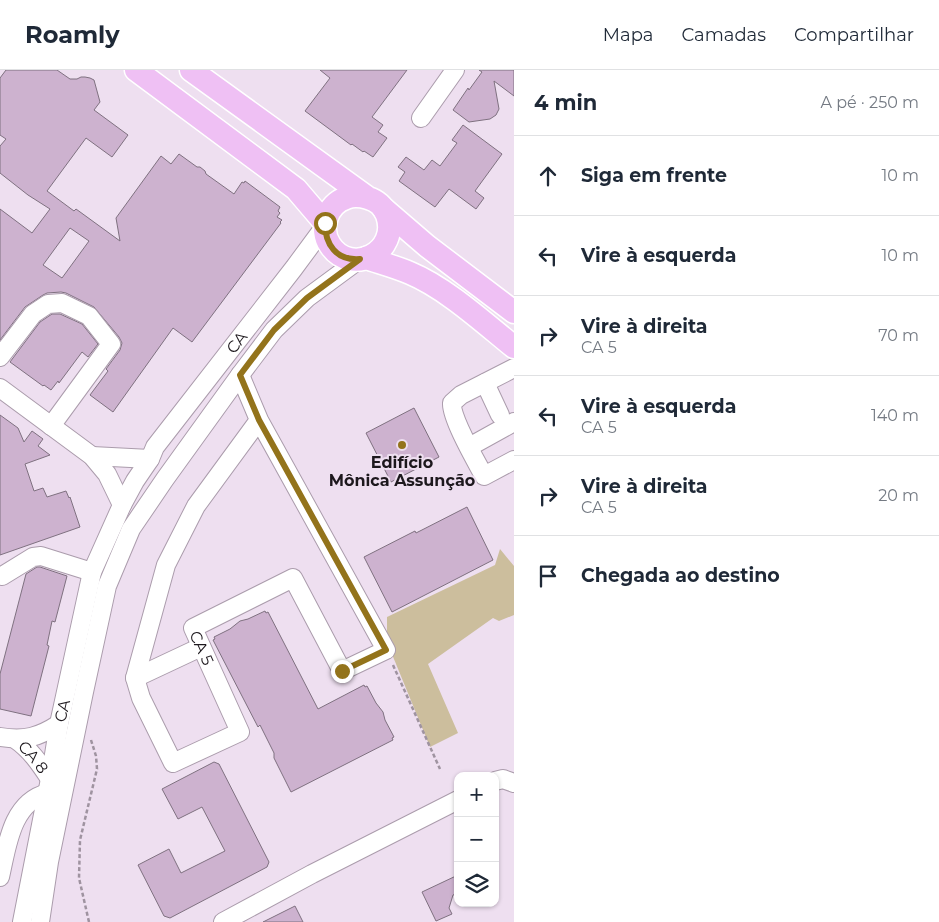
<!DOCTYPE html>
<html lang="pt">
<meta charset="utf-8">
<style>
body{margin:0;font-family:Montserrat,sans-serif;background:#f6f6f7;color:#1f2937}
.controls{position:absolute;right:15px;bottom:15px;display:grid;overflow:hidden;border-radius:10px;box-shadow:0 1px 4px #0004}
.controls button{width:45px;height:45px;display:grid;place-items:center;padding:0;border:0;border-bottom:1px solid #e0e1e3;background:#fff;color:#1f2937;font:25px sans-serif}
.stop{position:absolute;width:15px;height:15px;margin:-11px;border:4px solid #93731b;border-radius:50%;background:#fff}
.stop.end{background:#93731b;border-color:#fff;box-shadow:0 1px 5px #0008}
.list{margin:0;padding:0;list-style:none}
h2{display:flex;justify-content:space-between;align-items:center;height:65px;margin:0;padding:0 20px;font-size:21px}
h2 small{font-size:16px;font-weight:400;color:#747a83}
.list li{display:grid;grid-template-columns:32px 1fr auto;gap:15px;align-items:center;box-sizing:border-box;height:80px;padding:0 20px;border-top:1px solid #e0e1e3}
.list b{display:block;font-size:19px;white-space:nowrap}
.list p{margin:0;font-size:16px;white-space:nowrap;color:#747a83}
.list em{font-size:16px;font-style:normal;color:#747a83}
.icon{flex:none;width:28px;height:28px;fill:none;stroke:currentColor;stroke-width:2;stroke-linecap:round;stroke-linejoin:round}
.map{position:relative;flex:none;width:514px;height:852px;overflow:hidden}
header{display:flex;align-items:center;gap:30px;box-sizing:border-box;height:70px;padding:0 25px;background:#fff;border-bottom:1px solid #e0e1e3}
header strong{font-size:24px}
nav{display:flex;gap:28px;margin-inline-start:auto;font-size:18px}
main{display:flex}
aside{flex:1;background:#fff}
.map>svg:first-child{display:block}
</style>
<header>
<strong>Roamly</strong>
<nav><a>Mapa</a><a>Camadas</a><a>Compartilhar</a></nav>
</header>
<main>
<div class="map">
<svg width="514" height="852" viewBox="0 0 514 852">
<rect width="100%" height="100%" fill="#eedff0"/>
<path fill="#ccbe9d" d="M500 479 514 496V545L499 551 493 548 428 594 458 663 430 677 387 572V547L495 495Z"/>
<g fill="#cdb2cf" stroke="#7f7180" fill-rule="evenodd">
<path d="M6 0H57L70 9H77L81 7H85L90 8 94 10 100 32 94 40 128 65 112 87 86 68 47 121 74 141 76 139 120 171 116 148 161 86 171 94 179 84 197 97H200L205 101 206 104 234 124 242 112 244 113 245 111 280 137 278 141 280 143 277 147 282 150 280 152 281 153 192 272 173 258 113 342 90 325 108 301 106 299 120 280 122 273 119 267 94 237 66 223 61 222 47 223 43 225 25 237 0 270V139L32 163 50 139 28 125 0 103V76L6 69 0 65V8ZM70 158 89 171 62 208 43 195Z"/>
<path d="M320 0H407L372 47 383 55 378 62 387 68 373 87 364 81 363 82 352 74 351 75 305 41 330 8Z"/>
<path d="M479 0H514V26L494 11 499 39 496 45 490 49 469 52 453 40 468 18 469 20 482 2Z"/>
<path d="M463 55 502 84 475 121 484 128 476 139 449 119 435 137 399 111 405 102 398 97 406 87 424 100 432 90 440 96 457 73 452 70Z"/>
<path d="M52 244H60L82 254 98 274 88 287 82 282 59 313 58 311 51 320 44 315 43 316 10 292 40 252Z"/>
<path d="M414 338 439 387 391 412 366 363Z"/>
<path d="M0 345 18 358 24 372 32 361 43 369 38 376 50 385 25 394 34 421 43 418 47 427 66 421 69 428 70 427 80 457 0 485Z"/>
<path d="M467 437 493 490 392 542 364 487 415 461 416 463Z"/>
<path d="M37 497H40L67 506 55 552 52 551 47 575 49 576 31 646 0 639V604L26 504Z"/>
<path d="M265 541 266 543 268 542 318 639 364 615 365 617 367 616 376 633 383 642 385 650 394 667 392 668 393 670 291 722 274 688V683L260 655 258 657 213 570 215 569 214 567 230 559 240 551 248 549Z"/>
<path d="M214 692 219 694 269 792 267 797 170 848 164 846 138 795 169 779 181 803 225 781 202 737 178 749 162 719Z"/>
<path d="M458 805V823L453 825 449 838 452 844 436 851 422 822Z"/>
<path d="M295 836 303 852H263Z"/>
</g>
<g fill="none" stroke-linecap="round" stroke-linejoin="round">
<g stroke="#ab9cac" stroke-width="20">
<g id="minor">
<path d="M421 48 455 0"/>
<path d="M0 287 33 244 48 234 62 233 89 246 111 274 51 356"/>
<path d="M514 298 461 325 452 333C451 348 476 391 484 406L514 390"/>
<path id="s1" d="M240 305 259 350 386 580 342 601 293 508 193 558 240 662 173 693 141 628 135 608 166 495 196 436 259 350"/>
<path d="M485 313 500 345"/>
<path d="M0 318 92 386 107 404 122 435"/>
<path d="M469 377 514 352"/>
<path d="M92 386 150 389"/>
<path d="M2 506 33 487 41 486 92 502"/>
<path d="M135 608 201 577"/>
<path d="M0 667C25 671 39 667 59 654"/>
<path id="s2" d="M15 669C31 680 40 694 50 709"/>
<path d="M495 711 503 709 514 713"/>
<path d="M0 807C7 777 11 732 48 723"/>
<path id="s3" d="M22 852 50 709 59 654 92 502 122 435 135 411 150 389 155 377 294 198 325 156"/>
<path d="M40 852 49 792 84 622 107 516 131 459 165 409 240 305 274 260 307 228 360 189"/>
<path d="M223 852 312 804 458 730"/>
</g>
</g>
<g stroke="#fff" stroke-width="25">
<g id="major">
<path d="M136 0 296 119 325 153"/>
<path d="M191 0 368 128C378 131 383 136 387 145 400 182 351 207 330 175 319 159 327 134 346 128 353 125 361 126 368 128"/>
<path d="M384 139 427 176 514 242"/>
<path d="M366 188C381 193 396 197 410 203 446 218 483 252 514 277"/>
</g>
</g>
<g stroke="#9f93a0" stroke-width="2.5" stroke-dasharray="4 2.5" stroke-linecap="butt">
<path d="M393 595 440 699"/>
<path d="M89 852 79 808 80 770 97 699 96 686 91 670"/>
</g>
<use href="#minor" stroke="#fff" stroke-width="18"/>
<use href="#major" stroke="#efc0f4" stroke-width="22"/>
</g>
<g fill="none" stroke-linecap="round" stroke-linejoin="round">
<path stroke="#93731b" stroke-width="6" d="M325 153C325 174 336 191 360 189L307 228 274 260 240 305 259 350 386 580 342 601"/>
</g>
<circle fill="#93731b" stroke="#eedff0" stroke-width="2" cx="402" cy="375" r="5"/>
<g text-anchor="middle" stroke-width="4" stroke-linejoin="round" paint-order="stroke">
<g font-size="16" fill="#1d181d" stroke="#eedff0">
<text dy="6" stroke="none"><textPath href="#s3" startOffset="630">CA</textPath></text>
<text dy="6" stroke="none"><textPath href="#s1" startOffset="599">CA 5</textPath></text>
<text dy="6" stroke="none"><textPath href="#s3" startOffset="215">CA</textPath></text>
<text dy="6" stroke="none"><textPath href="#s2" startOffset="26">CA 8</textPath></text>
</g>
<g font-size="16" font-weight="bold" fill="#1d181d" stroke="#eedff0">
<text x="402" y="398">Edifício<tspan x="402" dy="18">Mônica Assunção</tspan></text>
</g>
</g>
</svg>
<div class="controls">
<button>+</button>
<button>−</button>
<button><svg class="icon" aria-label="layers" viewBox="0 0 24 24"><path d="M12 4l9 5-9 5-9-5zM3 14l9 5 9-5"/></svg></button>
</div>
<div class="stop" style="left:325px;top:153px"></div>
<div class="stop end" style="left:342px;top:601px"></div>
</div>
<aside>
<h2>4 min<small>A pé · 250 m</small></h2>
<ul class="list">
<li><svg class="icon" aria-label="ahead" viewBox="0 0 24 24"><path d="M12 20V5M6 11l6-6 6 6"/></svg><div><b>Siga em frente</b></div><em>10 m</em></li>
<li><svg class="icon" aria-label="left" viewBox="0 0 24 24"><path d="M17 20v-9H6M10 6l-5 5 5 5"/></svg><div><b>Vire à esquerda</b></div><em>10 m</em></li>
<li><svg class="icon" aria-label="right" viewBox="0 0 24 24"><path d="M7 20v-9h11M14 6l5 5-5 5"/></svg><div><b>Vire à direita</b><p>CA 5</p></div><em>70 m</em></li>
<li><svg class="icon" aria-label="left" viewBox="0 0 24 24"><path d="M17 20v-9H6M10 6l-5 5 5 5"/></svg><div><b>Vire à esquerda</b><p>CA 5</p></div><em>140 m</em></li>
<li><svg class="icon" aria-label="right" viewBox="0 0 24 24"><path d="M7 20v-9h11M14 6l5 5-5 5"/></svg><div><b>Vire à direita</b><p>CA 5</p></div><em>20 m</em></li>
<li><svg class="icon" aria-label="arrive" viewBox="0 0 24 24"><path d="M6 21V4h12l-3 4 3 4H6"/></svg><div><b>Chegada ao destino</b></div></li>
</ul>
</aside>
</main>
